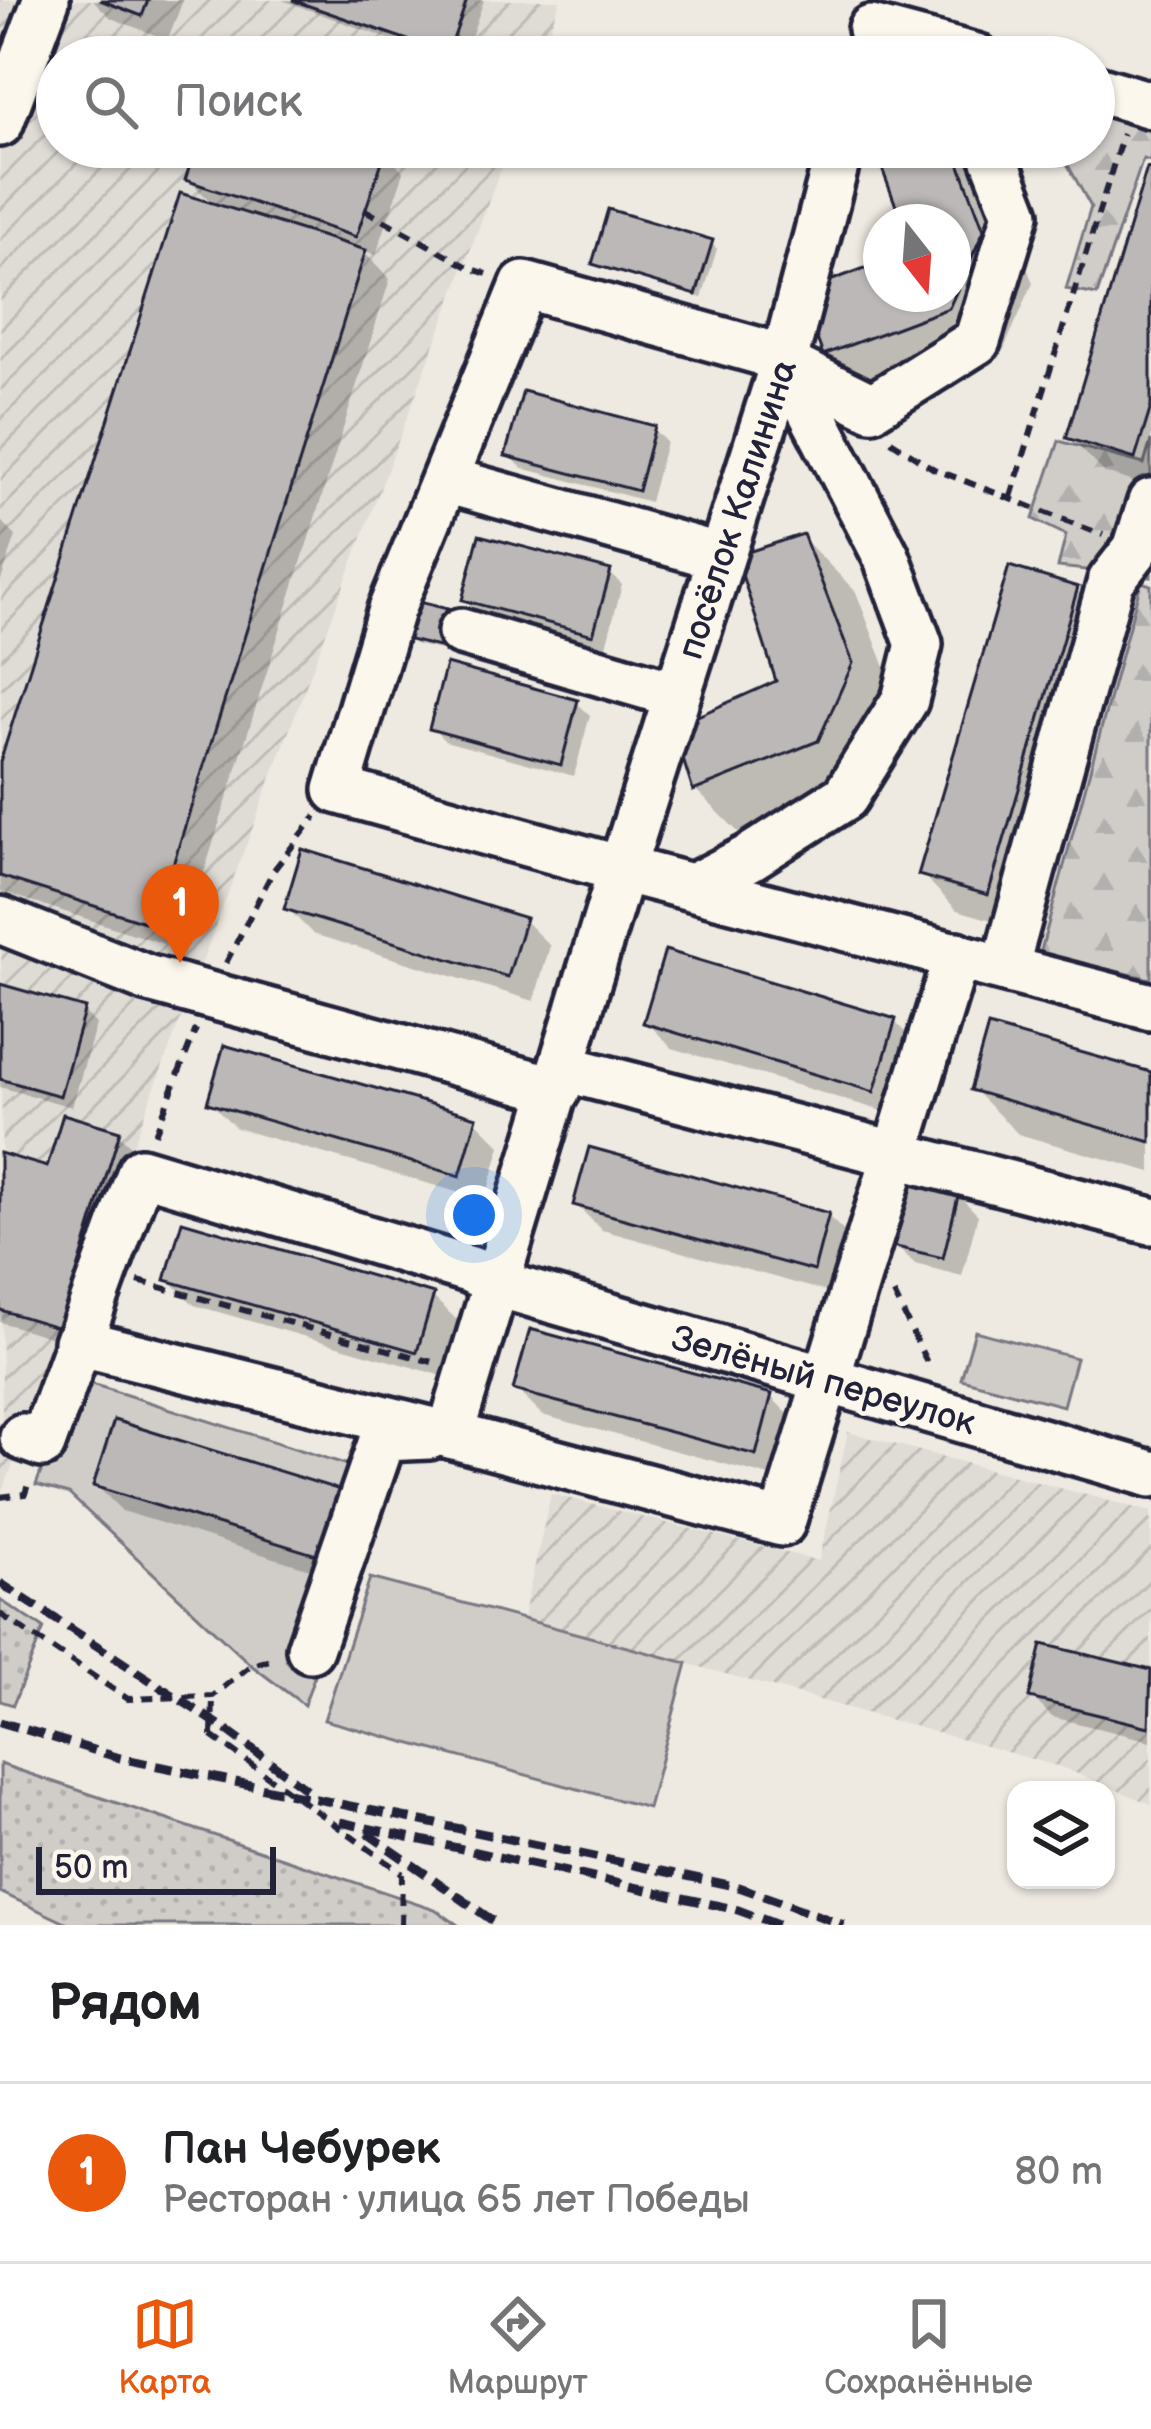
<!DOCTYPE html>
<html lang="ru">
<meta charset="utf-8">
<style>
body{margin:0;font-family:"Balsamiq Sans",sans-serif;background:#f6f6f6;color:#202124}
.controls{position:absolute;right:36px;bottom:36px;display:grid;overflow:hidden;border-radius:24px;box-shadow:0 3px 9px #0004}
.controls button{width:108px;height:108px;display:grid;place-items:center;padding:0;border:0;border-bottom:3px solid #e0e0e0;background:#fff;color:#202124;font:60px sans-serif}
.compass{position:absolute;left:863px;top:204px;width:108px;height:108px;border-radius:50%;background:#fff;box-shadow:0 3px 9px #0004;rotate:163deg}
.scale{position:absolute;left:36px;bottom:30px;width:240px;box-sizing:border-box;padding-left:12px;border:6px solid #22223b;border-top:0;font-size:33px;line-height:42px;white-space:nowrap;color:#22223b;-webkit-text-stroke:9px #fbf7ec;paint-order:stroke}
.you{position:absolute;left:474px;top:1215px;width:42px;height:42px;margin:-30px;border:9px solid #fff;border-radius:50%;background:#1a73e8;box-shadow:0 0 0 18px #1a73e833}
.badge{display:grid;place-items:center;width:78px;height:78px;border-radius:50%;background:#ea580c;color:#fff;font-size:39px;font-weight:700}
.pin{position:absolute;translate:-50% -99px;filter:drop-shadow(0 3px 6px #0008)}
.pin::after{content:'';position:absolute;top:63px;width:42px;height:36px;background:inherit;clip-path:polygon(0 0,100% 0,50% 100%)}
.list{margin:0;padding:0;list-style:none}
h2{display:flex;justify-content:space-between;align-items:center;height:156px;margin:0;padding:0 48px;font-size:51px}
h2 small{font-size:39px;font-weight:400;color:#757577}
.list li{display:grid;grid-template-columns:78px 1fr auto;gap:36px;align-items:center;box-sizing:border-box;height:180px;padding:0 48px;border-top:3px solid #e0e0e0}
.list b{display:block;font-size:45px;white-space:nowrap}
.list p{margin:0;font-size:39px;white-space:nowrap;color:#757577}
.list em{font-size:39px;font-style:normal;color:#757577}
.icon{flex:none;width:66px;height:66px;fill:none;stroke:currentColor;stroke-width:2;stroke-linecap:round;stroke-linejoin:round}
.map{position:relative;flex:none;width:1151px;height:1925px;overflow:hidden}
.search{position:absolute;background:#fff;box-shadow:0 3px 9px #0004;left:36px;right:36px;top:36px;height:132px;display:flex;align-items:center;gap:30px;box-sizing:border-box;padding:0 42px;border-radius:66px;color:#757577;font-size:45px}
.sheet{height:336px;background:#fff}
nav{display:flex;justify-content:space-around;align-items:center;box-sizing:border-box;height:168px;border-top:3px solid #e0e0e0;background:#fff;font-size:33px;color:#757577}
nav a{display:grid;justify-items:center;gap:6px}
nav .on{color:#ea580c}
.map>svg:first-child{display:block}
</style>
<div class="map">
<svg width="1151" height="1925" viewBox="0 0 1151 1925">
<defs>
<pattern id="industrial-furrows" width="10" height="10" patternUnits="userSpaceOnUse" patternTransform="scale(3)"><rect width="10" height="10" fill="#dfdbd5"/><path d="M-1 1l2-2M0 10L10 0M9 11l2-2" fill="none" stroke="#bfbcb8"/></pattern>
<pattern id="green-dots" width="8" height="8" patternUnits="userSpaceOnUse" patternTransform="scale(3)"><rect width="8" height="8" fill="#d0cdc9"/><path d="M2 2h.1M6 6h.1" fill="none" stroke="#b2b0ae" stroke-width="1.8" stroke-linecap="round"/></pattern>
<pattern id="forest-firs" width="22" height="20" patternUnits="userSpaceOnUse" patternTransform="scale(3)"><rect width="22" height="20" fill="#d0cdc9"/><path d="M5 1l3.5 6h-7zM16 11l3.5 6h-7z" fill="#b2b0ae"/></pattern>
</defs>
<rect width="100%" height="100%" fill="#eeeae2"/>
<filter id="ink" filterUnits="userSpaceOnUse"><feTurbulence type="fractalNoise" baseFrequency=".00833" numOctaves="2"/><feDisplacementMap in="SourceGraphic" scale="24" xChannelSelector="R" yChannelSelector="G"/><feConvolveMatrix kernelMatrix="1 2 1 2 8 2 1 2 1" color-interpolation-filters="sRGB"/></filter>
<g filter="url(#ink)">
<g fill="url(#industrial-furrows)">
<path d="M0 0H560L540 57H57V147H509L2 1493Z"/>
<path d="M848 1432 1151 1512V1804L1061 1767 523 1618 551 1494 819 1561Z"/>
</g>
<g fill="url(#green-dots)" stroke="#797882" stroke-width="3">
<path d="M0 1600 44 1628 13 1705 0 1701Z"/>
<path d="M0 1764 435 1909 458 1925H70L0 1892Z"/>
</g>
<g fill="url(#forest-firs)" stroke="#797882" stroke-width="3">
<path d="M1094 96 1151 112V161L1143 159 1097 295 1066 289 1091 207 1058 147H1094Z"/>
<path d="M1059 441 1144 464 1151 441V577L1058 567 1066 535 1033 519Z"/>
<path d="M1141 582 1151 585V979L1040 954Z"/>
</g>
<g fill="#d0cdc9" stroke="#797882" stroke-width="3">
<path d="M975 1331 1076 1358 1063 1406 961 1379Z"/>
<path d="M76 1379 386 1477 304 1705 251 1665 69 1494 36 1485Z"/>
<path d="M370 1578 687 1663 648 1808 324 1720Z"/>
</g>
<g fill="#0003">
<path d="M93 0H183L168 40 111 18Z"/>
<path d="M282 0H484L464 57H438Z"/>
<path d="M199 147H368L384 152 404 172 376 255 362 250 390 279 180 949 0 891V772L216 207 188 179Z"/>
<path d="M877 147H980L1033 283 1000 358 877 404 826 353 881 265V294H953V222H905Z"/>
<path d="M1151 172V487L1105 473 1069 437Z"/>
<path d="M711 243 717 249 702 298 601 268 595 263Z"/>
<path d="M653 429 666 442 650 502 522 468 509 455Z"/>
<path d="M0 520 16 536 0 583Z"/>
<path d="M803 538 856 592 905 719 872 794 749 843 696 790 780 682Z"/>
<path d="M609 572 622 585 606 646 478 612 465 599Z"/>
<path d="M1077 590 1112 625 1023 929 957 910 922 874Z"/>
<path d="M457 619 449 652 414 644 409 638Z"/>
<path d="M577 703 590 715 574 776 445 741 432 728Z"/>
<path d="M288 909 524 920 550 946 534 1001 313 934Z"/>
<path d="M0 987 83 1011 96 1024 72 1107 0 1087Z"/>
<path d="M894 1021 920 1047 899 1116 672 1048 647 1022Z"/>
<path d="M1151 1075V1172L1018 1134 973 1089Z"/>
<path d="M210 1102 475 1120 501 1146 485 1200 236 1128Z"/>
<path d="M118 1134 138 1153 79 1346 0 1322V1156L49 1171Z"/>
<path d="M958 1195 978 1215 962 1276 915 1264 896 1245Z"/>
<path d="M576 1205 828 1216 854 1241 839 1295 602 1230Z"/>
<path d="M168 1279 433 1297 459 1322 443 1376 194 1305Z"/>
<path d="M516 1389 771 1397 796 1422 781 1479 542 1415Z"/>
<path d="M97 1486 345 1495 352 1582 122 1511Z"/>
<path d="M1044 1647 1151 1673V1741L1052 1717 1032 1697Z"/>
</g>
<g fill="#bcb8b8" stroke="#22223b" stroke-width="3">
<path d="M100 0H148L142 16Z"/>
<path d="M292 0H467L448 54Z"/>
<path d="M196 147H378L386 150 356 237 185 180Z"/>
<path d="M874 147H953L984 230 949 308 823 355 800 292 881 262V294H953V222H902Z"/>
<path d="M1147 168 1151 169V407L1135 459 1066 438Z"/>
<path d="M180 193 366 250 154 925 0 876V762Z"/>
<path d="M608 209 713 240 696 295 592 264Z"/>
<path d="M523 391 655 426 638 491 505 456Z"/>
<path d="M803 534 853 663 818 741 693 791 673 727 776 681 736 556Z"/>
<path d="M479 535 611 570 593 635 462 600Z"/>
<path d="M1009 566 1078 587 988 895 918 875Z"/>
<path d="M415 601 452 610 443 648 405 639Z"/>
<path d="M446 664 578 700 561 765 429 729Z"/>
<path d="M302 849 526 918 508 977 284 909Z"/>
<path d="M665 950 896 1019 874 1092 643 1023Z"/>
<path d="M0 984 85 1008 60 1096 0 1079Z"/>
<path d="M988 1026 1151 1072V1142L970 1090Z"/>
<path d="M224 1045 477 1117 460 1176 207 1103Z"/>
<path d="M63 1114 120 1131 60 1328 0 1310V1153L47 1167Z"/>
<path d="M589 1147 829 1213 814 1271 573 1205Z"/>
<path d="M909 1180 959 1192 943 1258 892 1246Z"/>
<path d="M182 1221 434 1294 417 1352 165 1280Z"/>
<path d="M530 1329 772 1394 756 1455 513 1390Z"/>
<path d="M114 1420 347 1492 326 1558 93 1486Z"/>
<path d="M1042 1644 1151 1670 1149 1727 1029 1698Z"/>
</g>
<g fill="none" stroke-linecap="round" stroke-linejoin="round">
<g stroke="#22223b" stroke-width="54">
<g id="minor">
<path d="M871 29 976 57"/>
<path d="M1094 88 1151 105"/>
<path d="M0 123 46 0"/>
<path d="M990 147 1016 214 977 341 872 407 759 351 524 285 391 610 337 790 595 862 1151 1007"/>
<path d="M446 480 721 557"/>
<path d="M461 632 677 695"/>
<path d="M693 887 749 858 845 797 905 700 919 644 886 556 786 363"/>
<path d="M0 920 146 978 557 1090"/>
<path d="M1005 968 1111 581 1136 549 1151 502"/>
<path d="M563 1068 1151 1221"/>
<path d="M77 1342 450 1435 782 1523 957 955"/>
<path d="M450 1435 622 868 784 361 840 147"/>
<path d="M23 1437 42 1444 141 1171 471 1270 498 1284 1151 1474"/>
<path d="M310 1649 383 1438 429 1436"/>
</g>
</g>
<g stroke="#22223b" stroke-width="6" stroke-dasharray="12 9" stroke-linecap="butt">
<path d="M365 210 470 268 487 274"/>
<path d="M891 441 934 469 1103 535"/>
<path d="M1011 497 1123 134"/>
<path d="M226 963 273 871 316 816"/>
<path d="M155 1134 196 1029"/>
<path d="M138 1281 432 1362"/>
<path d="M894 1294 930 1369"/>
<path d="M0 1497 25 1494 29 1481"/>
<path d="M0 1614 128 1699 213 1696 251 1665 277 1658"/>
<path d="M212 1736 213 1696"/>
<path d="M401 1925 402 1873"/>
</g>
<use href="#minor" stroke="#fbf7ec" stroke-width="45"/>
<g stroke="#22223b" stroke-width="9" stroke-dasharray="18 9" stroke-linecap="butt">
<path d="M0 1583 227 1730 313 1794"/>
<path d="M0 1722 120 1758 739 1887 844 1925"/>
<path d="M340 1822 738 1910 778 1925"/>
<path d="M367 1833 499 1925"/>
</g>
<path stroke="#22223b" stroke-width="6" stroke-dasharray="12 9" stroke-linecap="butt" d="M212 1736 402 1873"/>
</g>
</g>
<g text-anchor="middle" stroke-width="9" stroke-linejoin="round" paint-order="stroke">
<g font-size="36" fill="#22223b" stroke="#fbf7ec">
<text transform="translate(736 509) rotate(-72)" y="13">посёлок Калинина</text>
<text transform="translate(824 1379) rotate(16)" y="13">Зелёный переулок</text>
</g>
</g>
</svg>
<div class="controls">
<button><svg class="icon" aria-label="layers" viewBox="0 0 24 24"><path d="M12 4l9 5-9 5-9-5zM3 14l9 5 9-5"/></svg></button>
</div>
<svg class="compass" viewBox="-18 -18 36 36"><path d="M0-13l5 13h-10z" fill="#e53935"/><path d="M0 13l5-13h-10z" fill="#757577"/></svg>
<div class="scale">50 m</div>
<div class="you"></div>
<div class="pin badge" style="left:180px;top:963px">1</div>
<div class="search"><svg class="icon" aria-label="search" viewBox="0 0 24 24"><circle cx="10" cy="10" r="6"/><path d="M15 15l6 6"/></svg>Поиск</div>
</div>
<section class="sheet">
<h2>Рядом<small></small></h2>
<ul class="list">
<li><span class="badge">1</span><div><b>Пан Чебурек</b><p>Ресторан · улица 65 лет Победы</p></div><em>80 m</em></li>
</ul>
</section>
<nav>
<a class="on"><svg class="icon" aria-label="map" viewBox="0 0 24 24"><path d="M3 6l6-2 6 2 6-2v14l-6 2-6-2-6 2zM9 4v14M15 6v14"/></svg>Карта</a>
<a><svg class="icon" aria-label="directions" viewBox="0 0 24 24"><path d="M12 3l9 9-9 9-9-9zM9 14v-3h6M13 9l2 2-2 2"/></svg>Маршрут</a>
<a><svg class="icon" aria-label="saved" viewBox="0 0 24 24"><path d="M7 4h10v16l-5-4-5 4z"/></svg>Сохранённые</a>
</nav>
